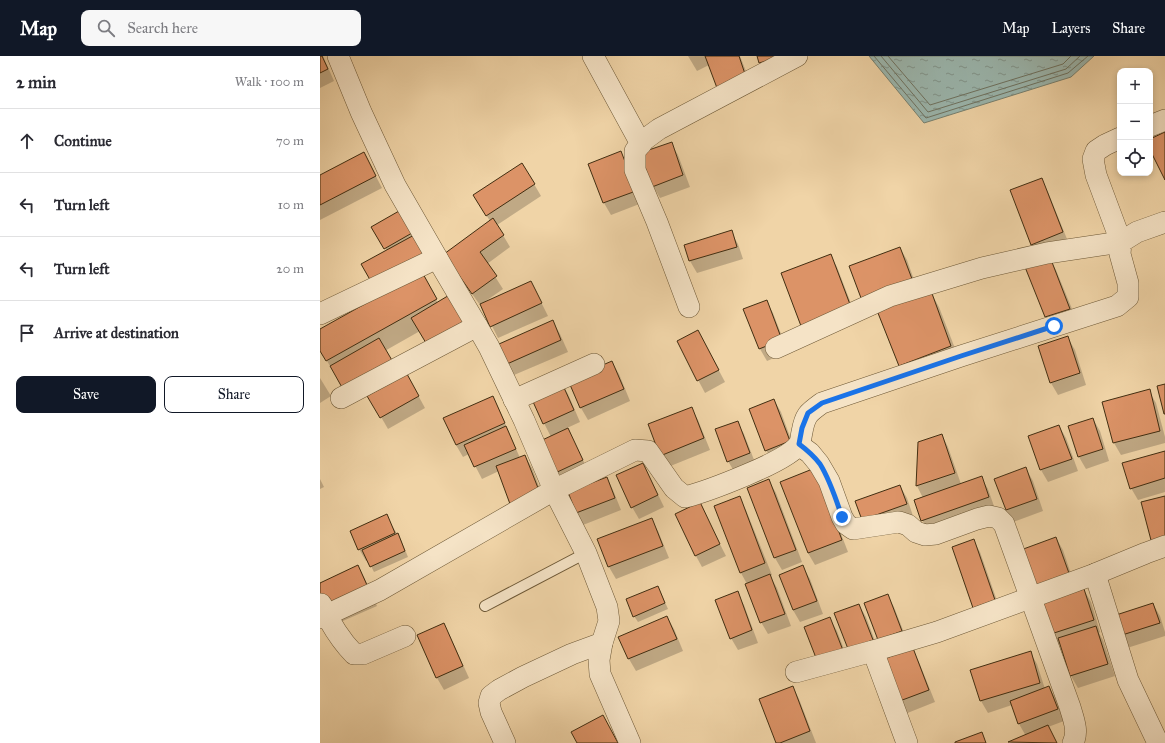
<!DOCTYPE html>
<meta charset="utf-8">
<style>
body{margin:0;font-family:"IM FELL Great Primer",serif;background:#f7f7f7;color:#2b2b33}
.controls{position:absolute;right:12px;top:12px;display:grid;overflow:hidden;border-radius:8px;box-shadow:0 2px 6px #0003}
.controls button{width:36px;height:36px;display:grid;place-items:center;padding:0;border:0;border-bottom:1px solid #e1e1e2;background:#fff;color:#2b2b33;font:20px sans-serif}
.stop{position:absolute;width:12px;height:12px;margin:-9px;border:3px solid #1a73e8;border-radius:50%;background:#fff}
.stop.end{background:#1a73e8;border-color:#fff;box-shadow:0 1px 4px #0008}
.list{margin:0;padding:0;list-style:none}
h2{display:flex;justify-content:space-between;align-items:center;height:52px;margin:0;padding:0 16px;font-size:17px}
h2 small{font-size:13px;font-weight:400;color:#7c7c81}
.list li{display:grid;grid-template-columns:26px 1fr auto;gap:12px;align-items:center;box-sizing:border-box;height:64px;padding:0 16px;border-top:1px solid #e1e1e2}
.list b{display:block;font-size:15px;white-space:nowrap}
.list em{font-size:13px;font-style:normal;color:#7c7c81}
.actions{display:flex;gap:8px;padding:12px 16px}
.actions a{flex:1;padding:9px 0;border:1px solid #111827;border-radius:8px;text-align:center;font-size:14px;color:#111827}
.actions .main{background:#111827;color:#fff}
.icon{flex:none;width:22px;height:22px;fill:none;stroke:currentColor;stroke-width:2;stroke-linecap:round;stroke-linejoin:round}
.map{position:relative;flex:none;width:845px;height:687px;overflow:hidden}
header{display:flex;align-items:center;gap:24px;box-sizing:border-box;height:56px;padding:0 20px;background:#111827;color:#fff}
header strong{font-size:19px}
nav{display:flex;gap:22px;margin-inline-start:auto;font-size:14px}
.search{width:280px;height:36px;background:#f7f7f7;display:flex;align-items:center;gap:10px;box-sizing:border-box;padding:0 14px;border-radius:8px;color:#7c7c81;font-size:15px}
main{display:flex}
aside{flex:1;background:#fff}
.map>svg:first-child{display:block}
</style>
<header>
<strong>Map</strong>
<div class="search"><svg class="icon" aria-label="search" viewBox="0 0 24 24"><circle cx="10" cy="10" r="6"/><path d="M15 15l6 6"/></svg>Search here</div>
<nav><a>Map</a><a>Layers</a><a>Share</a></nav>
</header>
<main>
<aside>
<h2>2 min<small>Walk · 100 m</small></h2>
<ul class="list">
<li><svg class="icon" aria-label="ahead" viewBox="0 0 24 24"><path d="M12 20V5M6 11l6-6 6 6"/></svg><div><b>Continue</b></div><em>70 m</em></li>
<li><svg class="icon" aria-label="left" viewBox="0 0 24 24"><path d="M17 20v-9H6M10 6l-5 5 5 5"/></svg><div><b>Turn left</b></div><em>10 m</em></li>
<li><svg class="icon" aria-label="left" viewBox="0 0 24 24"><path d="M17 20v-9H6M10 6l-5 5 5 5"/></svg><div><b>Turn left</b></div><em>20 m</em></li>
<li><svg class="icon" aria-label="arrive" viewBox="0 0 24 24"><path d="M6 21V4h12l-3 4 3 4H6"/></svg><div><b>Arrive at destination</b></div></li>
</ul>
<div class="actions"><a class="main">Save</a><a>Share</a></div>
</aside>
<div class="map">
<svg width="845" height="687" viewBox="0 0 845 687">
<defs>
<pattern id="water-ripples" width="26" height="14" patternUnits="userSpaceOnUse"><rect width="26" height="14" fill="#9bb7af"/><path d="M2 4q2-2 4 0t4 0M15 11q2-2 4 0t4 0" fill="none" stroke="#80958d"/></pattern>
</defs>
<rect width="100%" height="100%" fill="#f0d4a7"/>
<filter id="stains"><feTurbulence type="fractalNoise" baseFrequency=".005" numOctaves="4"/><feColorMatrix values="0 0 0 0 .2 0 0 0 0 .09 0 0 0 0 .02 0 0 0 .5 -.17"/></filter>
<radialGradient id="worn" r=".72"><stop offset=".6" stop-color="#630" stop-opacity="0"/><stop offset="1" stop-color="#630" stop-opacity=".3"/></radialGradient>
<path fill="url(#water-ripples)" stroke="#778070" d="M549 0H774L751 21 604 67Z"/>
<g fill="#0003">
<path d="M0 0H3L14 25 0 32Z"/>
<path d="M368 0H420L433 33 389 9 377 15Z"/>
<path d="M351 87 358 99 370 131 340 142 333 130Z"/>
<path d="M300 97 307 109 322 147 291 159 284 147 269 108Z"/>
<path d="M50 109 62 132 0 164V120Z"/>
<path d="M721 124 728 136 749 188 718 200 711 188Z"/>
<path d="M214 128 221 140 177 169 190 191 167 208 183 233 163 247 211 226 228 260 178 282 161 248 160 249 132 210 170 165 161 151Z"/>
<path d="M79 156 93 181 102 218 118 247 100 275 17 322 0 293V275L61 240 67 195 52 171Z"/>
<path d="M411 176 418 188 423 203 377 217 370 205Z"/>
<path d="M580 192 587 204 598 235 542 242Z"/>
<path d="M510 199 517 211 537 263 489 281Z"/>
<path d="M729 202 736 214 757 265 733 273 726 261 706 212Z"/>
<path d="M609 233 619 251 641 308 579 310Z"/>
<path d="M446 245 453 257 468 296 447 305 440 293Z"/>
<path d="M233 266 240 278 248 296 194 319 188 307Z"/>
<path d="M378 275 405 326 385 337 358 286Z"/>
<path d="M748 282 755 294 766 329 738 339 731 327 719 291Z"/>
<path d="M292 306 299 318 310 345 268 364 261 352Z"/>
<path d="M87 319 105 352 68 373 49 340Z"/>
<path d="M0 322 11 340 0 347Z"/>
<path d="M241 327 248 338 260 366 247 372 269 416 241 430 234 418 231 381 224 367Z"/>
<path d="M829 335 836 347 845 381V387L801 399 794 387 783 347Z"/>
<path d="M172 341 179 353 200 402 205 400 212 412 226 449 179 415 162 423 149 398 143 401 136 389Z"/>
<path d="M454 344 461 356 476 397 453 406 446 394Z"/>
<path d="M371 352 378 364 390 394 348 411 341 399Z"/>
<path d="M773 363 780 375 789 405 766 413 759 401 749 371Z"/>
<path d="M417 366 424 378 436 409 415 417 408 405Z"/>
<path d="M739 370 746 382 758 415 728 426 721 414 710 380Z"/>
<path d="M622 379 628 391 641 428 661 421 668 433 675 453 609 476 602 464 603 442 597 430 599 387Z"/>
<path d="M845 396V436L818 444 811 432Z"/>
<path d="M323 408 329 420 344 451 319 463 312 451Z"/>
<path d="M706 413 713 425 723 455 693 466 686 454 676 423Z"/>
<path d="M287 422 293 434 301 454 263 469 257 457Z"/>
<path d="M0 423 4 431 0 433Z"/>
<path d="M449 425 456 437 482 506 462 514 455 502 428 432Z"/>
<path d="M501 426 528 496 495 509 488 497Z"/>
<path d="M580 430 587 442 593 460 543 464Z"/>
<path d="M419 442 426 454 452 519 450 520 457 532 471 570 448 578 441 566 427 528 421 517 396 451Z"/>
<path d="M379 447 406 500 382 511 376 500Z"/>
<path d="M66 460 81 484 88 501 54 516 48 504 46 505 39 493Z"/>
<path d="M331 463 338 475 349 502 296 523 289 511Z"/>
<path d="M736 482 743 494 756 533 720 546Z"/>
<path d="M653 484 660 496 681 556 661 564Z"/>
<path d="M38 511 45 523 57 550 16 568 0 536V528Z"/>
<path d="M483 511 490 523 503 558 480 566 473 554Z"/>
<path d="M764 534 771 546 780 576 779 577 783 584 795 620 758 632 751 620 741 588 738 589 723 547Z"/>
<path d="M341 537 348 553 318 566 314 560Z"/>
<path d="M417 537 424 549 438 587 418 594 411 582Z"/>
<path d="M567 539 574 551 588 587 559 584Z"/>
<path d="M833 548 840 560 845 576V580L807 592 800 580Z"/>
<path d="M539 549 546 561 561 601 531 598Z"/>
<path d="M347 561 354 573 363 595 316 615 309 603 300 581Z"/>
<path d="M510 563 517 575 530 609 505 618Z"/>
<path d="M123 568 130 580 149 622 124 634 117 622 98 580Z"/>
<path d="M592 594 599 606 615 646 585 658 578 646Z"/>
<path d="M710 596 717 608 725 633 729 631 736 643 744 665 728 671 737 687H690L706 680 699 668 692 649 668 657 661 645 651 614Z"/>
<path d="M473 631 479 643 496 687H457Z"/>
</g>
<g fill="none" stroke-linecap="round" stroke-linejoin="round">
<g stroke="#6e7260" stroke-width="1">
<path d="M554 0 606 62 748 17 768 0"/>
<path d="M561 0 608 56 746 13 760 0"/>
<path d="M568 0 610 49 743 8 751 0"/>
</g>
</g>
<g fill="#dc9367" stroke="#412e11">
<path d="M0 0H2L8 13 0 17Z"/>
<path d="M385 0H419L426 21 397 32Z"/>
<path d="M437 0H464L439 7Z"/>
<path d="M845 76V124L830 94V83Z"/>
<path d="M352 86 363 119 332 131 320 97Z"/>
<path d="M301 95 316 135 283 147 268 108Z"/>
<path d="M44 96 56 120 0 149V119Z"/>
<path d="M202 107 215 128 166 160 153 139Z"/>
<path d="M722 122 743 176 711 189 690 134Z"/>
<path d="M79 155 92 177 64 193 51 171Z"/>
<path d="M173 162 184 179 160 196 177 220 152 238 124 198Z"/>
<path d="M412 174 417 191 369 205 364 189Z"/>
<path d="M96 178 107 200 53 229 41 208Z"/>
<path d="M580 191 592 223 541 242 529 210Z"/>
<path d="M511 198 531 251 481 270 461 217Z"/>
<path d="M730 201 750 253 725 261 705 211Z"/>
<path d="M102 216 117 243 6 305 0 295V273Z"/>
<path d="M211 225 222 247 170 271 160 248Z"/>
<path d="M610 232 631 290 579 310 556 252Z"/>
<path d="M131 238 147 265 106 287 91 262Z"/>
<path d="M447 244 462 284 439 293 423 253Z"/>
<path d="M233 264 241 284 187 308 179 288Z"/>
<path d="M378 274 399 314 377 325 357 285Z"/>
<path d="M748 280 760 317 730 327 718 290Z"/>
<path d="M59 282 73 306 24 335 10 310Z"/>
<path d="M292 305 304 333 260 352 248 324Z"/>
<path d="M87 318 99 340 60 362 47 340Z"/>
<path d="M241 325 254 354 223 368 210 339Z"/>
<path d="M845 328V358H844L837 330Z"/>
<path d="M830 333 840 375 793 387 782 346Z"/>
<path d="M173 340 185 367 136 389 123 362Z"/>
<path d="M454 343 470 385 445 395 429 353Z"/>
<path d="M372 351 384 382 340 400 328 368Z"/>
<path d="M773 362 783 393 758 401 748 370Z"/>
<path d="M418 365 430 397 407 406 395 373Z"/>
<path d="M739 369 752 403 720 414 708 380Z"/>
<path d="M186 370 196 393 154 411 144 389Z"/>
<path d="M248 372 263 404 233 418 218 386Z"/>
<path d="M622 378 635 417 596 430 598 386Z"/>
<path d="M845 395V422L810 433 802 407Z"/>
<path d="M205 399 220 437 190 448 176 410Z"/>
<path d="M323 407 338 439 311 452 296 419Z"/>
<path d="M706 411 717 443 686 454 674 423Z"/>
<path d="M495 412 522 484 488 497 460 426Z"/>
<path d="M662 420 669 441 601 465 594 444Z"/>
<path d="M287 421 295 442 256 457 248 436Z"/>
<path d="M449 423 476 494 454 502 427 432Z"/>
<path d="M580 429 587 448 542 464 535 445Z"/>
<path d="M420 440 445 507 420 517 394 450Z"/>
<path d="M845 440V485L832 488 821 446Z"/>
<path d="M380 446 400 488 375 500 355 458Z"/>
<path d="M67 458 75 477 38 494 30 475Z"/>
<path d="M332 462 343 490 288 511 277 483Z"/>
<path d="M78 477 85 495 50 511 42 494Z"/>
<path d="M736 481 750 520 712 534 698 495Z"/>
<path d="M654 483 675 544 653 552 632 491Z"/>
<path d="M38 509 51 538 8 557 0 538V527Z"/>
<path d="M483 509 497 545 473 554 459 519Z"/>
<path d="M450 518 465 558 440 567 425 528Z"/>
<path d="M338 530 345 547 313 561 306 543Z"/>
<path d="M764 533 774 564 731 578 721 546Z"/>
<path d="M418 535 432 574 410 583 395 544Z"/>
<path d="M568 538 582 575 558 584 544 547Z"/>
<path d="M833 547 840 567 799 580 793 560Z"/>
<path d="M539 548 555 589 530 598 514 557Z"/>
<path d="M347 560 357 583 308 603 298 581Z"/>
<path d="M510 561 524 597 498 607 484 571Z"/>
<path d="M124 567 143 610 116 622 97 579Z"/>
<path d="M776 570 788 608 750 620 738 582Z"/>
<path d="M593 592 609 634 577 646 561 604Z"/>
<path d="M711 595 720 627 660 645 650 614Z"/>
<path d="M473 630 490 675 460 687H456L439 643Z"/>
<path d="M729 630 738 653 698 668 690 645Z"/>
<path d="M283 659 298 687H257L251 676Z"/>
<path d="M728 669 737 687 688 686Z"/>
<path d="M662 676 666 687H635V686Z"/>
</g>
<g fill="none" stroke-linecap="round" stroke-linejoin="round">
<g stroke="#6d5836" stroke-width="12">
<path id="service" d="M165 550 266 497"/>
</g>
<g stroke="#6d5836" stroke-width="22">
<g id="minor">
<path d="M18 0 41 56 75 129 124 214 157 270 169 291 204 364 234 434 266 497 287 551 289 565 282 587 279 604 280 618 310 687"/>
<path d="M273 0 321 88"/>
<path d="M830 70 845 64"/>
<path d="M369 251 337 166 315 114V95L324 84 339 73 477 0"/>
<path d="M0 258 117 202"/>
<path d="M456 292 570 240 662 212 727 197 801 186 776 119 773 103 776 95 785 89 800 82"/>
<path d="M21 342 157 270"/>
<path d="M194 344 274 308"/>
<path d="M479 389 490 397 499 408 509 425 522 461 526 468 533 473 579 466 588 469 596 476 605 479 616 478 657 463 669 460 678 462 684 468 693 493 750 651C753 662 759 675 753 687"/>
<path d="M775 518 808 624 838 687"/>
<path d="M1 548C9 565 20 584 34 598H43L85 580"/>
<path d="M0 562 60 534 234 434 315 394 328 395 354 432 365 441C385 436 470 405 479 388 481 385 481 380 482 376 485 359 488 357 502 347L641 300 797 250 808 241V227L800 198 801 186 817 176 845 166"/>
<path d="M553 595 587 687"/>
<path d="M476 616 553 595 617 576 775 518 826 497 845 490"/>
<path d="M185 687 171 656 169 647 171 640 179 634 203 621 252 598 282 587"/>
</g>
</g>
<use href="#service" stroke="#f5e3c6" stroke-width="10"/>
<use href="#minor" stroke="#f5e3c6" stroke-width="21"/>
</g>
<g fill="none" stroke-linecap="round" stroke-linejoin="round">
<path stroke="#1a73e8" stroke-width="5" d="M522 461C516 443 510 424 500 408 494 400 487 394 479 388L482 372 488 357 502 347 641 300 734 270"/>
</g>
<rect width="100%" height="100%" filter="url(#stains)"/>
<rect width="100%" height="100%" fill="url(#worn)"/>
</svg>
<div class="controls">
<button>+</button>
<button>−</button>
<button><svg class="icon" aria-label="locate" viewBox="0 0 24 24"><circle cx="12" cy="12" r="6"/><path d="M12 2v4M12 18v4M2 12h4M18 12h4"/></svg></button>
</div>
<div class="stop" style="left:734px;top:270px"></div>
<div class="stop end" style="left:522px;top:461px"></div>
</div>
</main>
